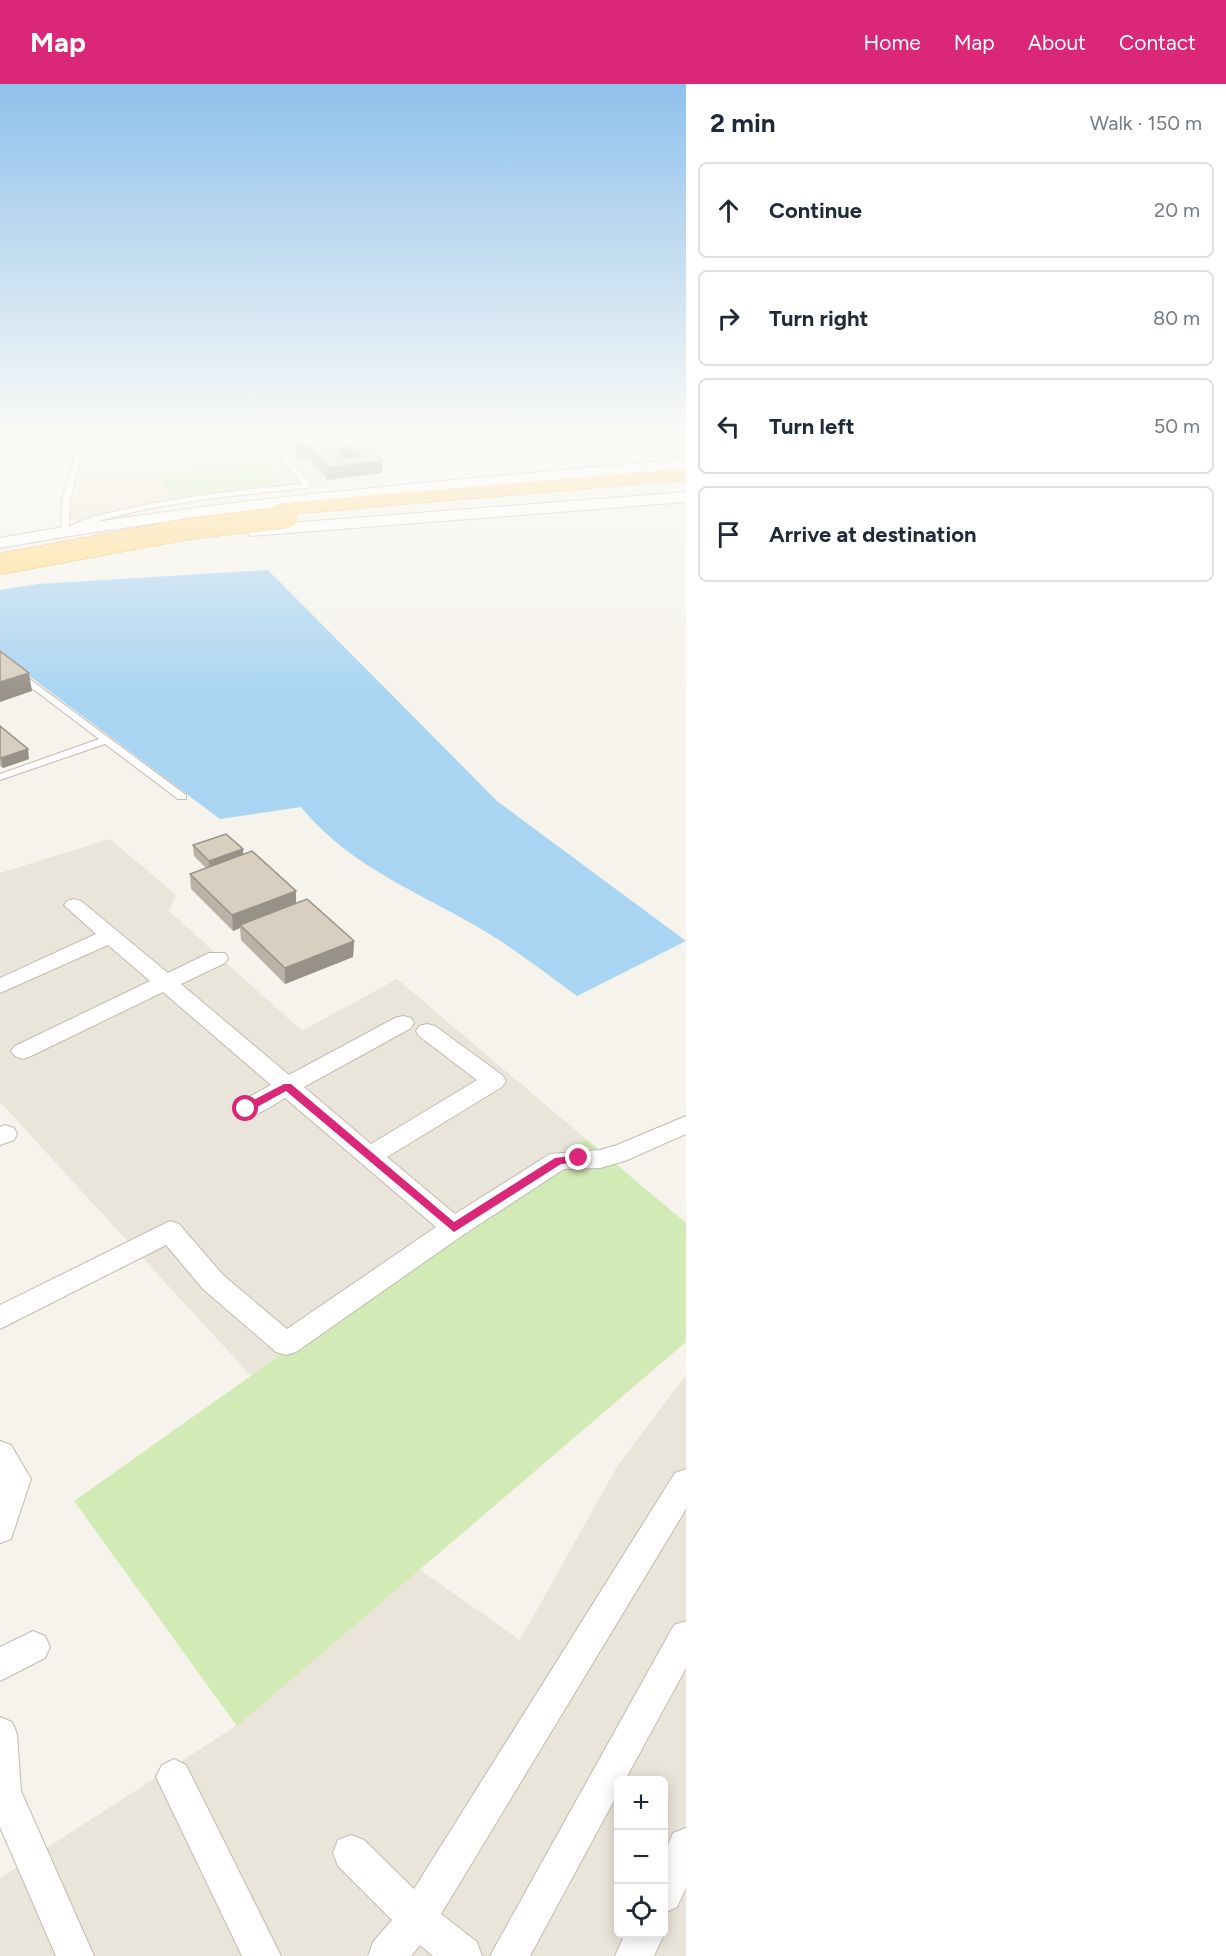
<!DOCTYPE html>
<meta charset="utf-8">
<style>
body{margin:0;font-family:Figtree,sans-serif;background:#f6f6f7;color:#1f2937}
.controls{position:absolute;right:18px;bottom:18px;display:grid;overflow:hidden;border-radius:9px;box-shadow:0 3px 15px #0003}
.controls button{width:54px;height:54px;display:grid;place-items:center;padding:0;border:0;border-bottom:2px solid #e0e1e3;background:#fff;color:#1f2937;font:30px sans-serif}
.stop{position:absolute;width:18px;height:18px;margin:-14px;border:4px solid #db2777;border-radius:50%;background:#fff}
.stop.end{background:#db2777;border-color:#fff;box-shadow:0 2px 6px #0008}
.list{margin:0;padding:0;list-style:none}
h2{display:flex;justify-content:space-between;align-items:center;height:78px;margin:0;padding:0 24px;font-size:26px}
h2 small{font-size:20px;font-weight:400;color:#747a83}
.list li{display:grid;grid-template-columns:39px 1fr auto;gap:18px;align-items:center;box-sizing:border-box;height:96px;margin:0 12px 12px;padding:0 12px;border:2px solid #e0e1e3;border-radius:9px}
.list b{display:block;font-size:22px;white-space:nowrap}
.list em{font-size:20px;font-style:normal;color:#747a83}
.icon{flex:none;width:33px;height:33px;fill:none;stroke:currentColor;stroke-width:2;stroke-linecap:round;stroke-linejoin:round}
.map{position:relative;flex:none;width:686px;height:1872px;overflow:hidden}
header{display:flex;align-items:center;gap:36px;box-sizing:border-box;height:84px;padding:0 30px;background:#db2777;color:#fff}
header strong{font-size:28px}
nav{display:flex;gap:33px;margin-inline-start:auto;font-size:21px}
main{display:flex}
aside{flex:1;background:#fff}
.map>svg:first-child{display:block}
</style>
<header>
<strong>Map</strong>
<nav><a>Home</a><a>Map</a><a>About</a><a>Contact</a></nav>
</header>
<main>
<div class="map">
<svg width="686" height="1872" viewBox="0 0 686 1872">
<rect width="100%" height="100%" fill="#f6f3ec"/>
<g fill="#eae5da" fill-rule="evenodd">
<path d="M110 755 176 811 169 827 302 947 397 895 586 1055 251 1292 0 1018V789Z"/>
<path d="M686 1291V1872H0V1794L236 1642 419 1485 520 1556 618 1381ZM618 1696H664V1850H618Z"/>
</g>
<path fill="#efe8d6" d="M89 352H348L387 394 190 417 68 437Z"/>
<g fill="#d2eab5">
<path d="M636 352H686V371Z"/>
<path d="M263 379 280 399 172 413 158 392Z"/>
<path d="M586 1055 686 1139V1258L237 1642 74 1417Z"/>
</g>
<path fill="#a9d4f2" d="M268 486 497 717 686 857 577 912C549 892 520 869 491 851 425 810 351 785 301 723L220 735 0 570V506L38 500Z"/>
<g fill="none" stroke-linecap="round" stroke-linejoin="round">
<g stroke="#c2bbae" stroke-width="2">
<g id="service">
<path d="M80 352H86L70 417 69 443C85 433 104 430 122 426 181 412 241 406 302 400L265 352H271L311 402 307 404C226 412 141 420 65 448L61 446 62 417Z"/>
<path d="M631 352H640L686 371V375Z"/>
<path d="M0 573 186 711V715H178L105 660 0 696V690L99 655 0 580Z"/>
</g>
</g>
<g stroke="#c2bbae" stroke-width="2">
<g id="minor">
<path d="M74 815 81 817 168 889 209 869H225L228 874 225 879 181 900 289 991 395 934 403 932 411 934 414 939 411 944 304 1003 371 1060 477 996 419 952 416 947 419 942 427 940 435 942 502 991 506 997 502 1003 387 1073 455 1130 550 1070 600 1066 617 1061 686 1032V1050L625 1077 600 1084 564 1085 463 1151 296 1268 286 1271 276 1268 203 1205 166 1161 0 1245V1221L170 1137 179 1140 223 1191 287 1245 436 1143 285 1014C271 1022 255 1036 238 1031L234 1025 238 1019 271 1001 163 908 31 972 23 975 15 972 11 967 15 962 150 897 108 861 0 909V894L96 850 64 821 67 817Z"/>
<path d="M5 1041 14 1044 17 1050 14 1056 0 1061V1043Z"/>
<path d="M0 1357 11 1361 31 1395 11 1455 0 1459Z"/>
<path d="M686 1385V1425L441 1830 477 1858 482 1872H433L420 1861 411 1872H368L373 1858 392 1836 338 1782 333 1769 338 1756 351 1751 364 1756 414 1805 675 1389Z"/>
<path d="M686 1537V1584L625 1696H618V1709L530 1872H490L674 1541Z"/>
<path d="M33 1547 45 1552 50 1563 45 1574 0 1597V1563Z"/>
<path d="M0 1633 12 1638 17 1650 21 1707 94 1872H56L0 1743Z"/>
<path d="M174 1675 186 1681 281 1872H242L156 1693 162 1681Z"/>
<path d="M686 1744V1804L677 1823 664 1829V1770L673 1749Z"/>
<path d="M664 1849V1850L654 1872H615L625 1850Z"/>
</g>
</g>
<g stroke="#c2bbae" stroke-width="2">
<g id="tertiary">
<path d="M686 375V385C456 406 227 423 0 464V454C227 413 456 396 686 375Z"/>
<path d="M686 408V418L251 452 242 447 251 442Z"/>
</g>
</g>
<g stroke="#e0a43c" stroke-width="1">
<path id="trunk" d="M686 384V396L282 431 275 429 272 425 275 421 282 419Z"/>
</g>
<use href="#service" fill="#fff" fill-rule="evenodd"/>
<use href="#minor" fill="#fff" fill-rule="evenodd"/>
<use href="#tertiary" fill="#fff" fill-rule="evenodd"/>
<use href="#trunk" fill="#ffd985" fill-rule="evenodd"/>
<g stroke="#e0a43c" stroke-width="22" stroke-linecap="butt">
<path id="trunk-bridge" d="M0 480 188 445 287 433"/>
</g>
<use href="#trunk-bridge" stroke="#ffd985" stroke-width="21"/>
</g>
<g fill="#bab2a6">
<path d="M290 352H359L382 377V389L327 396 309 375 296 373V358Z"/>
<path d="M0 642 29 675 3 684 0 682Z"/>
<path d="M193 761 243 771 296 819 354 857 353 873 285 900 241 856 240 844 233 847 191 805 190 790 206 784 194 772Z"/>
</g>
<g fill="#979187">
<path d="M353 363V376L336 377V365Z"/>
<path d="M382 377V389L327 396V384Z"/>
<path d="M29 589 32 607 0 618V598Z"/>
<path d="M28 665 29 675 3 684 1 674Z"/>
<path d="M243 765V776L210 788 209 777Z"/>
<path d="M296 807V823L240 841V844L233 847 232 831Z"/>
<path d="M354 857 353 873 285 900V884Z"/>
</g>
<g fill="#d8cfc1" stroke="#979187" stroke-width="1.5" fill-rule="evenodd">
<path d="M300 352H359L382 377 327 384 309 363 296 361 295 358 303 355ZM353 363 360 372 343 374 336 365Z"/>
<path d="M0 567 29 589 0 598Z"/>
<path d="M0 642 28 665 1 674 0 673Z"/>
<path d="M226 750 243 765 209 777 193 761Z"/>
<path d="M252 767 296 807 232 831 190 790Z"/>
<path d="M307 815 354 857 285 884 240 841Z"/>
</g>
<linearGradient id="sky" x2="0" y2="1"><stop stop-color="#8fc1ec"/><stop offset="0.57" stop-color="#fbfaf6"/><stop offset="1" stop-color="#fbfaf6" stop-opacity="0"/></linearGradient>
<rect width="686" height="614" fill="url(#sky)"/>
<path fill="#db2777" d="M284 1000H291L454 1138 555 1074 579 1071 585 1074 579 1078 561 1080 454 1148 286 1007 250 1027H242V1022Z"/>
</svg>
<div class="controls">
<button>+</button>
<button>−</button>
<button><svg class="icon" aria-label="locate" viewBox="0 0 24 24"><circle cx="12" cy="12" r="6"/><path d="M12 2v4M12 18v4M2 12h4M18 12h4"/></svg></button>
</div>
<div class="stop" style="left:246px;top:1025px"></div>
<div class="stop end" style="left:579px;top:1074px"></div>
</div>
<aside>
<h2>2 min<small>Walk · 150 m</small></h2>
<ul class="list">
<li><svg class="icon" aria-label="ahead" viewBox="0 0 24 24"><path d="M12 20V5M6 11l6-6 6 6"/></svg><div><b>Continue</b></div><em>20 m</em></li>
<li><svg class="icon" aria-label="right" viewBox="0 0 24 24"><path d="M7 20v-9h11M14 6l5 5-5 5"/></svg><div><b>Turn right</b></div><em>80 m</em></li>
<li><svg class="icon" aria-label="left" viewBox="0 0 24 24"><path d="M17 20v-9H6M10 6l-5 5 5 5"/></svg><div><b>Turn left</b></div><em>50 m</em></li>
<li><svg class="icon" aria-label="arrive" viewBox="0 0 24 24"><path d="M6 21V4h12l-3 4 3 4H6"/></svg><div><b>Arrive at destination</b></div></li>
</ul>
</aside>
</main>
